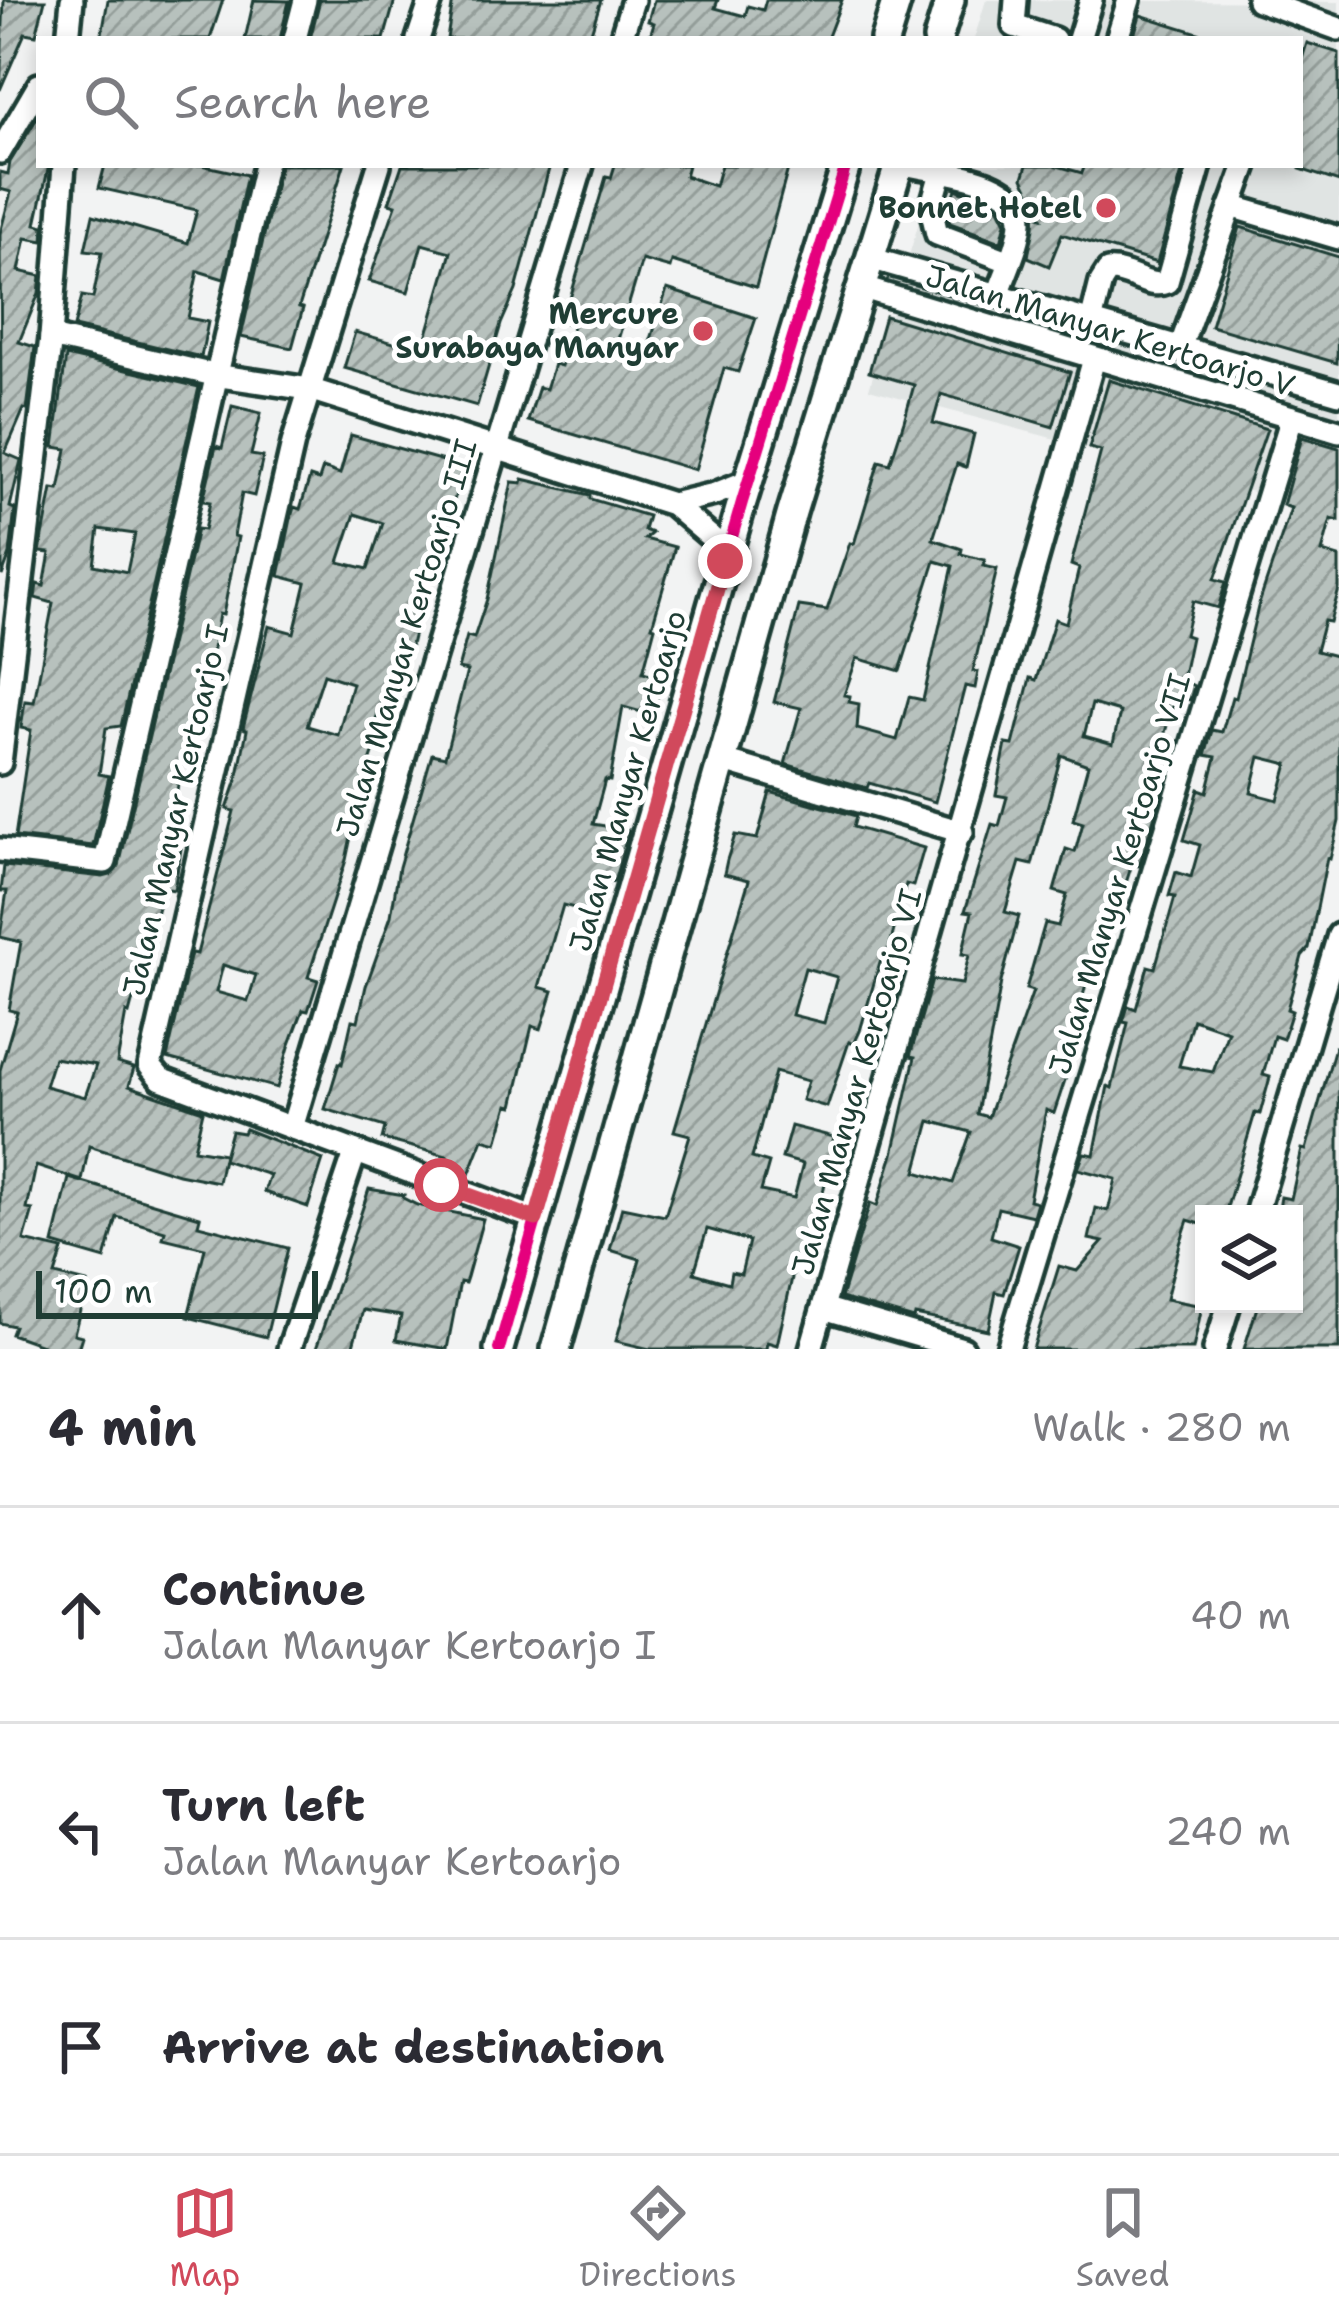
<!DOCTYPE html>
<meta charset="utf-8">
<style>
body{margin:0;font-family:"Shantell Sans",sans-serif;background:#f7f7f7;color:#2b2b33}
.controls{position:absolute;right:36px;bottom:36px;display:grid;overflow:hidden;border-radius:0px;box-shadow:0 6px 18px #0003}
.controls button{width:108px;height:108px;display:grid;place-items:center;padding:0;border:0;border-bottom:3px solid #e1e1e2;background:#fff;color:#2b2b33;font:60px sans-serif}
.scale{position:absolute;left:36px;bottom:30px;width:282px;box-sizing:border-box;padding-left:12px;border:6px solid #1f3d34;border-top:0;font-size:33px;line-height:42px;white-space:nowrap;color:#1f3d34;-webkit-text-stroke:9px #fff;paint-order:stroke}
.stop{position:absolute;width:36px;height:36px;margin:-27px;border:9px solid #d1495b;border-radius:50%;background:#fff}
.stop.end{background:#d1495b;border-color:#fff;box-shadow:0 3px 12px #0008}
.list{margin:0;padding:0;list-style:none}
h2{display:flex;justify-content:space-between;align-items:center;height:156px;margin:0;padding:0 48px;font-size:51px}
h2 small{font-size:39px;font-weight:400;color:#7c7c81}
.list li{display:grid;grid-template-columns:78px 1fr auto;gap:36px;align-items:center;box-sizing:border-box;height:216px;padding:0 48px;border-top:3px solid #e1e1e2}
.list b{display:block;font-size:45px;white-space:nowrap}
.list p{margin:0;font-size:39px;white-space:nowrap;color:#7c7c81}
.list em{font-size:39px;font-style:normal;color:#7c7c81}
.icon{flex:none;width:66px;height:66px;fill:none;stroke:currentColor;stroke-width:2;stroke-linecap:round;stroke-linejoin:round}
.map{position:relative;flex:none;width:1339px;height:1349px;overflow:hidden}
.search{position:absolute;background:#fff;box-shadow:0 6px 18px #0003;left:36px;right:36px;top:36px;height:132px;display:flex;align-items:center;gap:30px;box-sizing:border-box;padding:0 42px;border-radius:0px;color:#7c7c81;font-size:45px}
.sheet{height:804px;background:#fff}
nav{display:flex;justify-content:space-around;align-items:center;box-sizing:border-box;height:168px;border-top:3px solid #e1e1e2;background:#fff;font-size:33px;color:#7c7c81}
nav a{display:grid;justify-items:center;gap:6px}
nav .on{color:#d1495b}
.map>svg:first-child{display:block}
</style>
<div class="map">
<svg width="1339" height="1349" viewBox="0 0 1339 1349">
<defs>
<pattern id="building-hatch" width="6" height="6" patternUnits="userSpaceOnUse" patternTransform="scale(3)"><rect width="6" height="6" fill="#b7c1bd"/><path d="M-1 1l2-2M0 6l6-6M5 7l2-2" fill="none" stroke="#949e9a"/></pattern>
</defs>
<rect width="100%" height="100%" fill="#f2f3f3"/>
<filter id="ink" filterUnits="userSpaceOnUse"><feTurbulence type="fractalNoise" baseFrequency=".00833" numOctaves="2"/><feDisplacementMap in="SourceGraphic" scale="24" xChannelSelector="R" yChannelSelector="G"/><feConvolveMatrix kernelMatrix="1 2 1 2 8 2 1 2 1" color-interpolation-filters="sRGB"/></filter>
<g filter="url(#ink)">
<path fill="#e0e4e3" d="M986 0 1339 2V515L869 389 936 165H1300V39H974Z"/>
<g fill="url(#building-hatch)" stroke="#1f3d34" stroke-width="3" fill-rule="evenodd">
<path d="M4 0H45L36 35 25 33 0 90Z"/>
<path d="M108 0H223L210 39H101Z"/>
<path d="M254 0 289 1 280 39H245Z"/>
<path d="M320 0H395L384 39H310Z"/>
<path d="M453 0H601L589 39H447Z"/>
<path d="M654 0H718L715 8 745 16 748 6 763 10 766 0H842L827 39H649L654 23 648 21Z"/>
<path d="M1140 15 1205 35V39H1133Z"/>
<path d="M1307 43 1339 53V182L1300 169V65Z"/>
<path d="M39 115V165H49L36 224 44 226 43 241 26 238 19 271 41 276 39 293 19 342 35 347 27 410 24 409 5 453 21 460 10 507 15 509 10 554 2 576 0 233 11 192 0 189V172L8 174 10 162Z"/>
<path d="M105 165H201L247 175 224 279 198 271 188 318 208 322 201 357 74 327 82 296 93 298 102 252 85 250 93 215 188 243 197 210 99 188Z"/>
<path d="M280 165H344L299 307 303 308 292 348 241 337Z"/>
<path d="M402 165H550L516 290 501 324 477 406 344 368 355 332 422 351 447 266 451 252 422 244 408 292 369 281 396 205 389 203Z"/>
<path d="M615 165H688L685 176 715 186 721 165H789L756 287 672 261 670 268 642 260 617 343 647 352 667 289 756 318 738 372 724 368 695 470 528 421 539 387 546 389 554 364 561 366 573 325 563 322 606 177 611 178Z"/>
<path d="M1027 165H1054L1082 173 1085 165H1184L1157 263 1062 234 1049 266 1028 257 1035 214 1042 217 1023 178Z"/>
<path d="M956 189 998 206 1006 222 1001 242 950 223 948 213Z"/>
<path d="M1240 227 1339 257 1337 363 1211 326Z"/>
<path d="M885 316 1070 372 1053 427 941 394 933 423 974 434 966 467 957 464 933 539 962 549 961 554 985 560 983 566 997 569 973 671 978 672 975 688 965 686 935 802 869 783 867 788 785 764 801 708 774 702 799 606 827 610 850 543 854 544 879 461 890 464 904 421 914 385 869 372ZM935 561 953 566 923 700 909 697 897 740 857 729 859 704 849 702 850 696 844 695 857 658 900 671Z"/>
<path d="M66 356 199 387 121 726 106 728 99 774 109 776 93 846 15 837 31 730 21 728 25 701 34 702 53 603 35 598 37 584 44 586 50 553 40 552 52 489 59 490 67 449 54 447ZM99 529 135 534 127 572 94 565Z"/>
<path d="M1109 380 1267 429 1215 579 1226 582 1218 608 1193 601 1185 635 1191 637 1182 680 1194 686 1190 700 1176 696 1162 742 1156 741 1149 772 1167 777 1139 866 1132 864 1104 952 1099 951 1094 972 1090 971 1076 1020 1084 1022 1080 1044H1077L1054 1113 1046 1110 1029 1200 1037 1202 1033 1216 998 1208 991 1237 1019 1246 1004 1294 996 1292 988 1330 915 1315 914 1319 841 1298 870 1203 877 1206 893 1154 915 1057 910 1056 932 980 962 984 969 955 962 954 972 912 965 911 992 824 999 826 1007 797 996 795 1006 744 1013 745 1030 678 1036 680 1055 619 1066 623 1079 568 1071 565 1101 451 1089 448ZM1092 704 1120 712 1113 744 1084 736ZM1061 755 1088 765 1073 820 1083 823 1075 852 1066 849 1054 891 1067 895 1058 926 1045 923 1026 989 1033 991 988 1117 977 1114 1001 982 1019 916 1005 912 1020 862 1032 865ZM930 1121 971 1132 953 1183 916 1172Z"/>
<path d="M232 406 261 413 251 455 263 457 254 496 242 493 234 536 238 537 223 615 219 614 202 710 197 709 189 748 184 747 168 847 181 849 174 890 163 888 129 1014 126 1013 117 1063 134 1068 129 1086 203 1111 194 1149 224 1154 218 1182 178 1174 89 1146 82 1181 36 1166 27 1209 33 1210 24 1241 63 1250 55 1275 87 1283 74 1334 82 1336 78 1349H53L11 1334 14 1326 0 1323V1070L17 1012 9 1010 21 942 0 937 7 891H1L4 866 103 877 111 875 119 866 197 529 204 530 210 502 203 501 216 446 222 448ZM54 1058 96 1065 85 1097 45 1086Z"/>
<path d="M351 435 465 467 426 584 409 653 404 652 390 696 383 694 370 743 376 745 362 785 346 860 308 977 318 980 308 1011 303 1010 289 1047 277 1088 167 1058 191 953 197 954 234 811 227 809 237 780 247 730 243 728 269 626 294 633 306 583 279 576 292 514 294 507 300 509 310 477 319 480 323 468 340 474ZM355 514 383 523 368 569 339 562ZM324 674 352 683 338 735 307 726ZM223 965 256 975 248 1001 216 992Z"/>
<path d="M1302 437 1339 448V521L1331 519 1322 552 1339 557V589L1330 622 1324 621 1316 651 1339 657V821L1330 859 1327 858 1309 948 1302 956 1287 1009 1292 1011 1283 1039 1274 1036 1263 1075 1270 1077 1260 1114 1255 1113 1225 1214H1204V1225L1188 1220 1180 1244 1166 1299 1202 1306 1193 1349H1033L1059 1266 1077 1271 1103 1242 1089 1239 1096 1208 1108 1211 1116 1179 1078 1169 1084 1153 1094 1155 1108 1086 1112 1088 1128 1023 1123 1022 1128 1006 1136 1009 1148 966 1155 968 1175 897 1169 896 1176 872 1191 877 1200 845 1184 840 1199 789 1207 792 1216 757 1205 755 1212 730 1222 732 1232 697 1236 698 1258 607 1291 508 1283 505ZM1260 757 1288 764 1278 800 1251 793ZM1193 1019 1228 1031 1213 1072 1179 1066Z"/>
<path d="M523 479 590 495V499L648 516 644 530 652 533 645 539 675 547 652 626 655 627 643 672 664 678 652 715 623 707 610 781 605 780 593 824 629 830 614 882 599 880 590 912 563 905 539 987 553 991 541 1029 532 1026 513 1106 508 1105 497 1143 483 1139 468 1177 443 1168 447 1156 382 1139 385 1127 325 1109 339 1063 342 1064 352 1020 358 1021 366 986 391 916 399 867 432 754 445 757 467 671 458 669 467 636 474 638 487 599 512 482 522 483Z"/>
<path d="M770 792 856 816 853 827 924 848 913 886 906 884 885 964 880 962 860 1031 854 1044 849 1042 827 1107 802 1100 808 1081 775 1072 752 1158 769 1163 761 1191 794 1198 803 1164 782 1158 791 1126 834 1137 811 1254 798 1251 777 1345 767 1342 766 1349H650L616 1341 640 1259 610 1250 622 1207 665 1216 690 1135 674 1131 749 880 724 874 727 860 735 835 757 839ZM805 968 837 977 824 1023 792 1015ZM707 1229 749 1241 741 1274 731 1272 729 1283 694 1273Z"/>
<path d="M1335 1047 1339 1048V1349H1244L1258 1304H1294V1214H1278L1281 1197 1291 1199 1302 1149 1306 1150Z"/>
<path d="M245 1129 323 1160 308 1207 264 1192 270 1175 223 1160 231 1131 243 1133Z"/>
<path d="M69 1178 200 1217 198 1225 288 1248 266 1337 188 1317 205 1248 163 1238 165 1231 117 1217 105 1259 53 1244Z"/>
<path d="M369 1189 404 1195 403 1198 417 1205 483 1219 467 1277 465 1283 460 1282 447 1349 396 1340 401 1316 363 1310 352 1349H316Z"/>
</g>
<g fill="none" stroke-linecap="round" stroke-linejoin="round">
<g stroke="#1f3d34" stroke-width="30">
<g id="minor">
<path d="M1016 0 1014 26 1054 39"/>
<path d="M1258 0 1339 29"/>
<path d="M68 39 72 0"/>
<path d="M295 39 305 0"/>
<path d="M418 39 431 0"/>
<path d="M621 39 633 0"/>
<path d="M1079 39 1091 0"/>
<path d="M1117 39 1129 0"/>
<path d="M0 152 39 85"/>
<path d="M379 165 293 443 150 1066 161 1079 536 1219"/>
<path d="M909 165C942 173 1021 177 1021 221 1020 245 1005 273 998 295"/>
<path d="M941 173 931 208 937 234 1008 261"/>
<path d="M1231 206 1339 238"/>
<path d="M873 259 1339 393"/>
<path d="M863 288 1339 431"/>
<path d="M1091 322 1101 282 1108 271C1129 269 1148 290 1167 282L1200 165"/>
<path d="M51 337 214 375 309 389 672 504 713 539 725 561"/>
<path d="M1180 348 1246 165"/>
<path d="M672 504 715 494 750 480"/>
<path d="M724 761 962 832"/>
<path d="M0 763 51 337 64 165"/>
<path d="M0 850 105 862 265 165"/>
<path d="M292 1128 582 165"/>
<path d="M1256 1214 1339 935"/>
<path d="M823 1308 963 1349"/>
<path d="M289 1349 355 1153"/>
<path d="M811 1349 1094 359"/>
<path d="M1008 1349 1292 417"/>
<path d="M1215 1349 1229 1304"/>
</g>
</g>
<g stroke="#1f3d34" stroke-width="36">
<g id="major">
<path d="M885 39 897 0"/>
<path d="M938 39 950 0"/>
<path d="M499 1349 742 502 846 165"/>
<path d="M556 1349 792 512 899 165"/>
</g>
</g>
<use href="#minor" stroke="#fff" stroke-width="21"/>
<use href="#major" stroke="#fff" stroke-width="27"/>
<g stroke="#fff" stroke-width="21">
<path id="bus-1" d="M499 1349 742 502 846 165"/>
</g>
<use href="#bus-1" stroke="#e5007d" stroke-width="12"/>
</g>
</g>
<g fill="none" stroke-linecap="round" stroke-linejoin="round" filter="url(#ink)">
<path stroke="#d1495b" stroke-width="15" d="M441 1185 536 1219 725 561"/>
</g>
<g fill="#d1495b" stroke="#fff" stroke-width="4.5">
<circle cx="1106" cy="208" r="12"/>
<circle cx="703" cy="331" r="12"/>
</g>
<g text-anchor="middle" stroke-width="10" stroke-linejoin="round" paint-order="stroke">
<g font-size="30" font-weight="bold" fill="#1f3d34" stroke="#fff" text-anchor="end">
<text x="1082" y="218">Bonnet Hotel</text>
<text x="679" y="324">Mercure<tspan x="679" dy="34">Surabaya Manyar</tspan></text>
</g>
<g font-size="30" fill="#1f3d34" stroke="#fff">
<text transform="translate(1110 331) rotate(17)" y="10">Jalan Manyar Kertoarjo V</text>
<text transform="translate(407 638) rotate(-73)" y="10">Jalan Manyar Kertoarjo III</text>
<text transform="translate(628 781) rotate(-74)" y="10">Jalan Manyar Kertoarjo</text>
<text transform="translate(176 810) rotate(-77)" y="10">Jalan Manyar Kertoarjo I</text>
<text transform="translate(1120 874) rotate(-73)" y="10">Jalan Manyar Kertoarjo VII</text>
<text transform="translate(857 1082) rotate(-74)" y="10">Jalan Manyar Kertoarjo VI</text>
</g>
</g>
</svg>
<div class="controls">
<button><svg class="icon" aria-label="layers" viewBox="0 0 24 24"><path d="M12 4l9 5-9 5-9-5zM3 14l9 5 9-5"/></svg></button>
</div>
<div class="scale">100 m</div>
<div class="stop" style="left:441px;top:1185px"></div>
<div class="stop end" style="left:725px;top:561px"></div>
<div class="search"><svg class="icon" aria-label="search" viewBox="0 0 24 24"><circle cx="10" cy="10" r="6"/><path d="M15 15l6 6"/></svg>Search here</div>
</div>
<section class="sheet">
<h2>4 min<small>Walk · 280 m</small></h2>
<ul class="list">
<li><svg class="icon" aria-label="ahead" viewBox="0 0 24 24"><path d="M12 20V5M6 11l6-6 6 6"/></svg><div><b>Continue</b><p>Jalan Manyar Kertoarjo I</p></div><em>40 m</em></li>
<li><svg class="icon" aria-label="left" viewBox="0 0 24 24"><path d="M17 20v-9H6M10 6l-5 5 5 5"/></svg><div><b>Turn left</b><p>Jalan Manyar Kertoarjo</p></div><em>240 m</em></li>
<li><svg class="icon" aria-label="arrive" viewBox="0 0 24 24"><path d="M6 21V4h12l-3 4 3 4H6"/></svg><div><b>Arrive at destination</b></div></li>
</ul>
</section>
<nav>
<a class="on"><svg class="icon" aria-label="map" viewBox="0 0 24 24"><path d="M3 6l6-2 6 2 6-2v14l-6 2-6-2-6 2zM9 4v14M15 6v14"/></svg>Map</a>
<a><svg class="icon" aria-label="directions" viewBox="0 0 24 24"><path d="M12 3l9 9-9 9-9-9zM9 14v-3h6M13 9l2 2-2 2"/></svg>Directions</a>
<a><svg class="icon" aria-label="saved" viewBox="0 0 24 24"><path d="M7 4h10v16l-5-4-5 4z"/></svg>Saved</a>
</nav>
